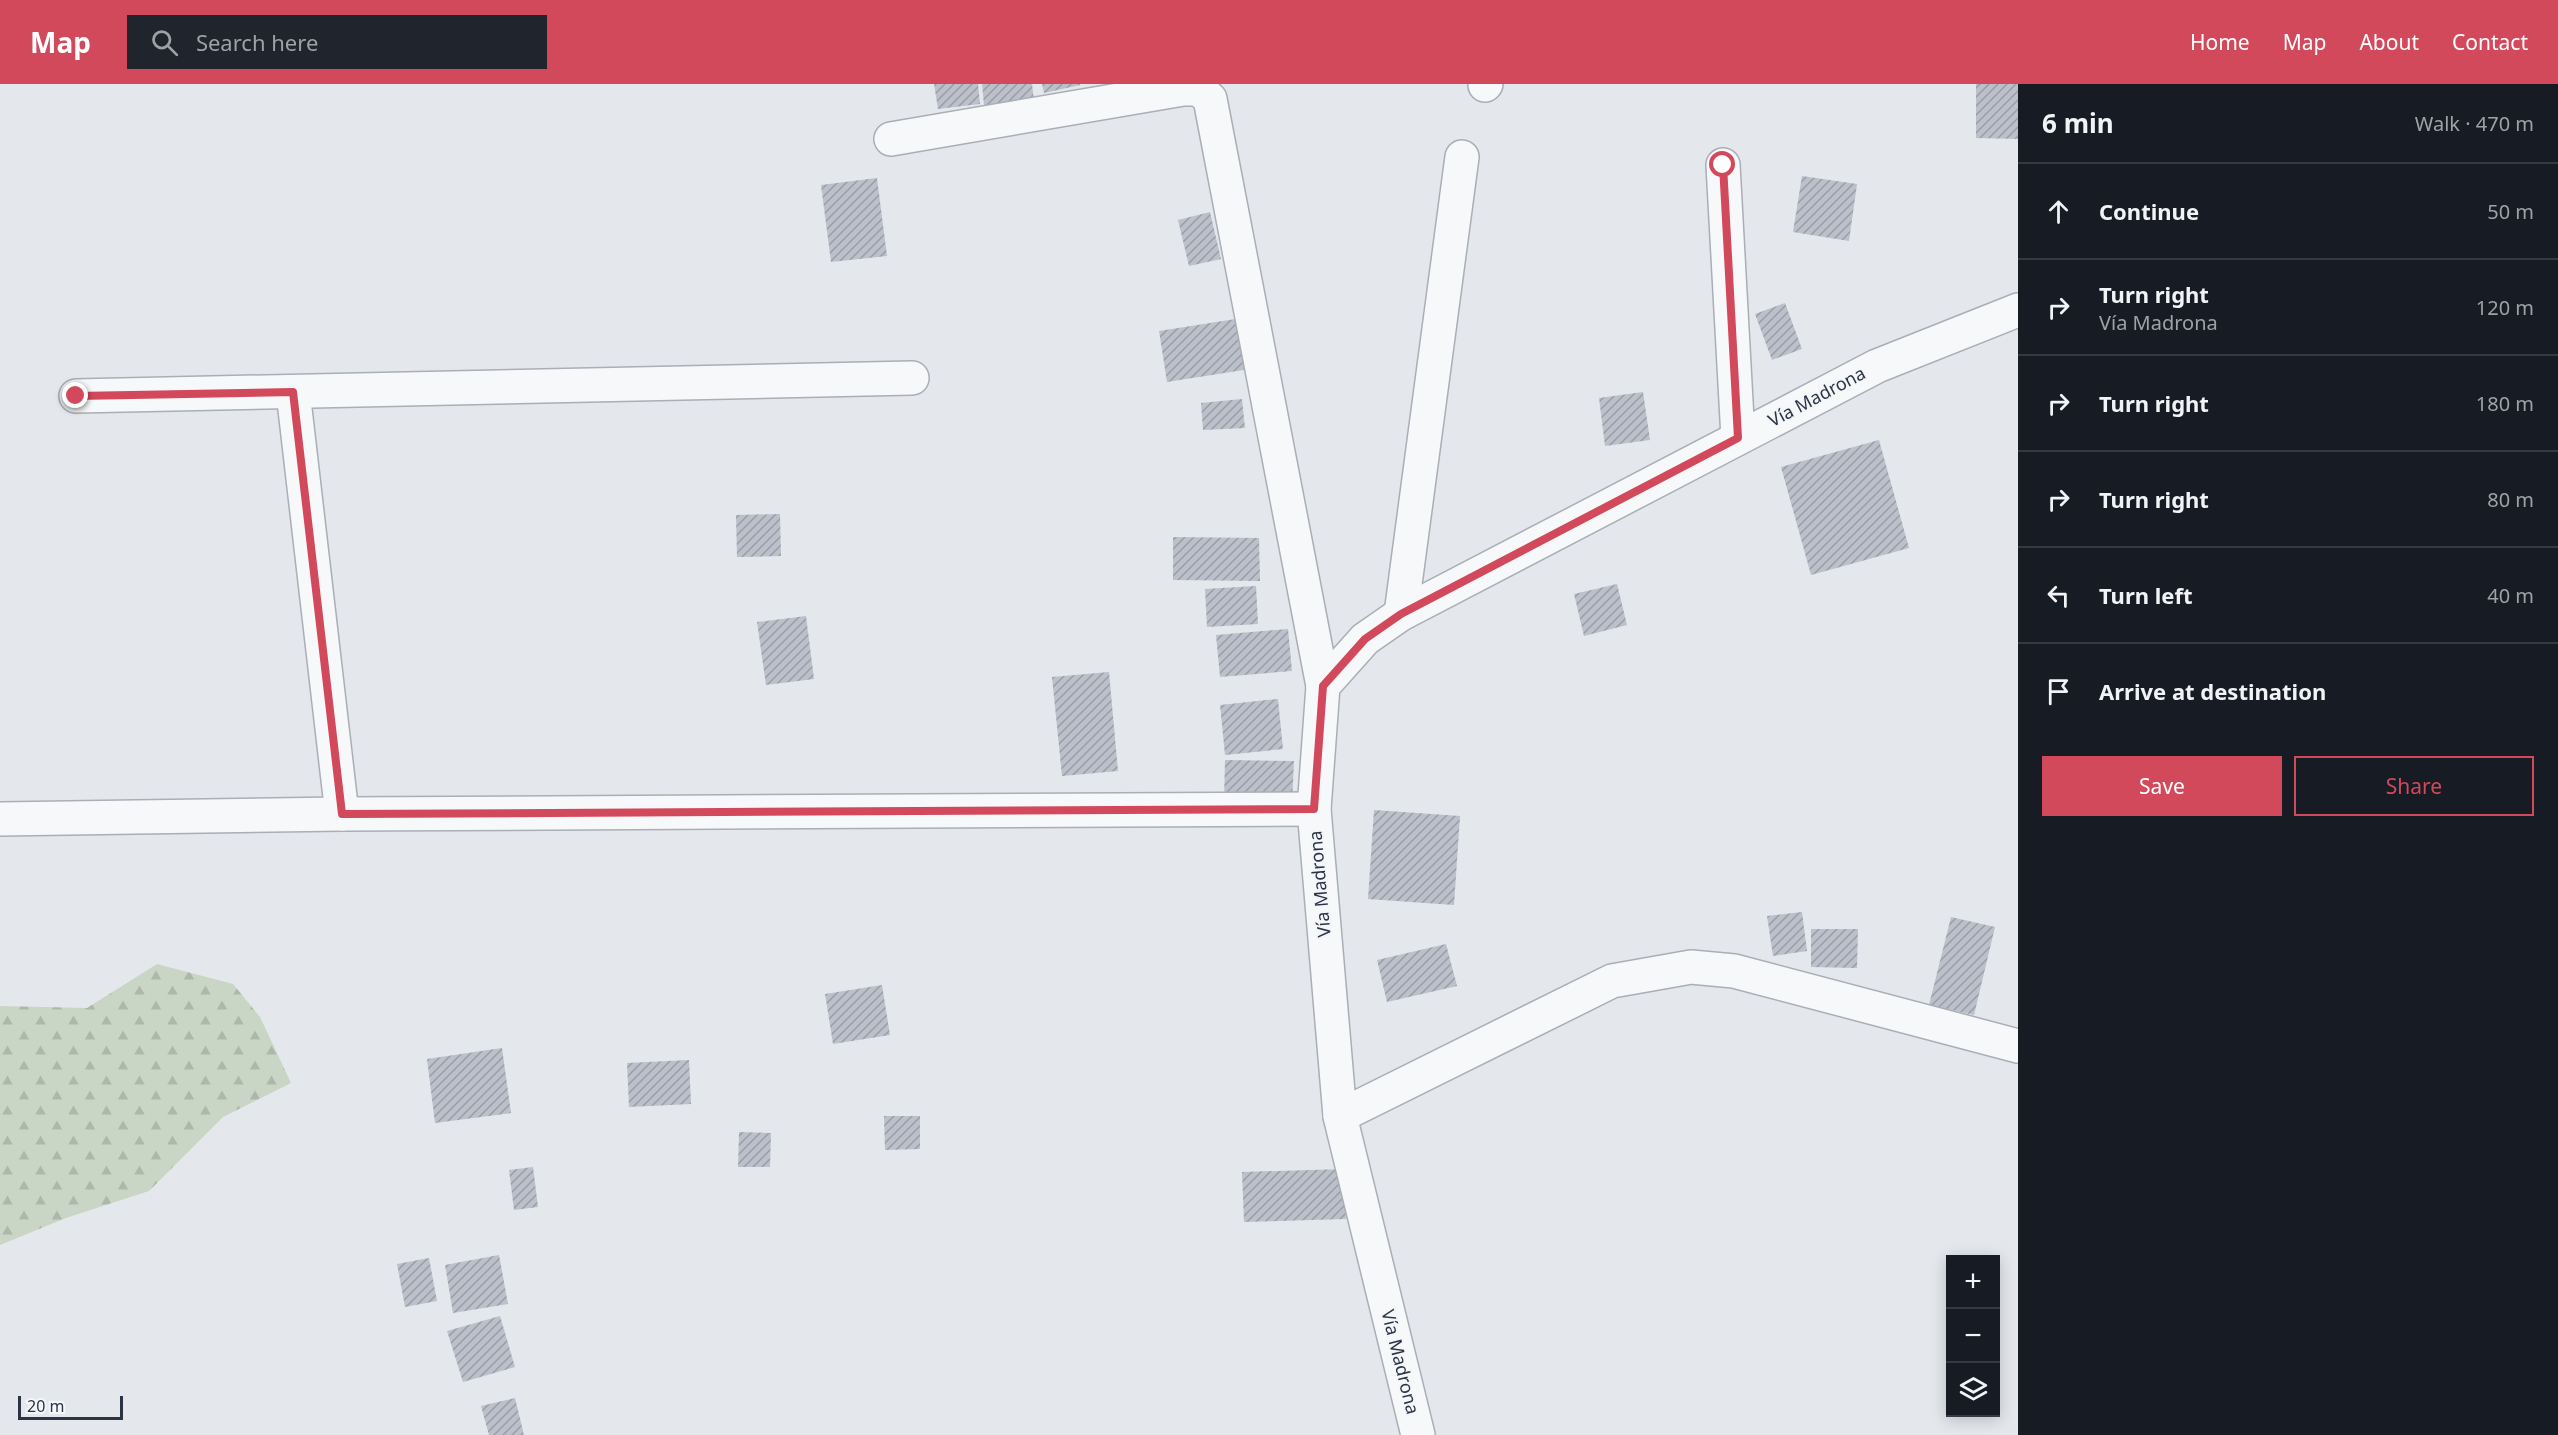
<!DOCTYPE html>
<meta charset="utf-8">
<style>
body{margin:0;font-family:"Noto Sans",sans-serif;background:#20242c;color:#f1f3f6}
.controls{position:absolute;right:18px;bottom:18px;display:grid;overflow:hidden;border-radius:0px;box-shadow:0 3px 15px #0003}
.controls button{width:54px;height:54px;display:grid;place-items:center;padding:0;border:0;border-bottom:2px solid #363941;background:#171b24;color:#f1f3f6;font:30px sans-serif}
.scale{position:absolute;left:18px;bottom:15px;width:105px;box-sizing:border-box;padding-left:6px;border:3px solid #2b3445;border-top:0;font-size:16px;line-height:21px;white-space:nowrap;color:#2b3445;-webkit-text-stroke:4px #f4f6f9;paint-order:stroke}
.stop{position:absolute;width:18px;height:18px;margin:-14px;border:4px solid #d1495b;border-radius:50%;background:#fff}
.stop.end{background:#d1495b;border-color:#fff;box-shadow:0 2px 6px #0008}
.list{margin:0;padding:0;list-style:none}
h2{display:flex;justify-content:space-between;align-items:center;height:78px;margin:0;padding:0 24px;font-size:26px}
h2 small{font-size:20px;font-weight:400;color:#9ea1a6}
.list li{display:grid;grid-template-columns:39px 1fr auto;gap:18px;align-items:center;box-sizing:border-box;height:96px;padding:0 24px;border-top:2px solid #363941}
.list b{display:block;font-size:22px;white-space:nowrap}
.list p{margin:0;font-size:20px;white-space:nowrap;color:#9ea1a6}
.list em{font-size:20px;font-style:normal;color:#9ea1a6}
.actions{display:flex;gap:12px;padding:18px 24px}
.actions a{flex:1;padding:14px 0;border:2px solid #d1495b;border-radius:0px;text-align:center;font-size:21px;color:#d1495b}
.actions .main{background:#d1495b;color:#fff}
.icon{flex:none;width:33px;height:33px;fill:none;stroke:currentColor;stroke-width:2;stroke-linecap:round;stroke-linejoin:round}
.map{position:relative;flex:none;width:2018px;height:1351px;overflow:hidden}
header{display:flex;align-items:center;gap:36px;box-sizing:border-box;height:84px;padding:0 30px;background:#d1495b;color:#fff}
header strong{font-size:28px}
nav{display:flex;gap:33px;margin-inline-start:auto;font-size:21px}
.search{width:420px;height:54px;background:#20242c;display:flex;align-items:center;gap:15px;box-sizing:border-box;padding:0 21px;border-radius:0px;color:#9ea1a6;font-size:22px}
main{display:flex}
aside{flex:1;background:#171b24}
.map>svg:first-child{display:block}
</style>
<header>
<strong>Map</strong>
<div class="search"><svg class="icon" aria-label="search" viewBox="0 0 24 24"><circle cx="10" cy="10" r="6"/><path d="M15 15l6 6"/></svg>Search here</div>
<nav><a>Home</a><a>Map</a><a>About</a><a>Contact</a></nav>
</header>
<main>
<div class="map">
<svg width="2018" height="1351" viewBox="0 0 2018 1351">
<defs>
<pattern id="forest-firs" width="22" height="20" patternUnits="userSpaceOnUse" patternTransform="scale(1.5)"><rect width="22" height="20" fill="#c9d6c5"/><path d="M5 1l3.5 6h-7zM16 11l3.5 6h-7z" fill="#adb8ab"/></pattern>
<pattern id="building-hatch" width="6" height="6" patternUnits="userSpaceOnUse" patternTransform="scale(1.5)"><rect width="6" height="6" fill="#bbc0ca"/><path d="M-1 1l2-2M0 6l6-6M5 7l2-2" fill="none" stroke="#989da6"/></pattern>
</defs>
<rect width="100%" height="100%" fill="#e4e7ec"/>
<path fill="url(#forest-firs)" d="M157 880 233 900 260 933 291 999 223 1033 149 1107 66 1134 0 1161V922L87 924Z"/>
<g fill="url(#building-hatch)">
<path d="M934 0H978L980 20 938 25Z"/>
<path d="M982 0H1032L1035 25 985 31Z"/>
<path d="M1042 0H1080V1L1044 9Z"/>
<path d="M1976 0H2018V55L1976 54Z"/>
<path d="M1802 92 1857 100 1849 157 1793 148Z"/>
<path d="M877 94 887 172 831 178 821 101Z"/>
<path d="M1210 128 1221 175 1189 182 1178 136Z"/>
<path d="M1785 219 1802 265 1772 276 1755 230Z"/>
<path d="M1242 234 1250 285 1167 298 1159 247Z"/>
<path d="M1643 308 1650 356 1605 362 1599 314Z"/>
<path d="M1242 315 1245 344 1203 346 1201 319Z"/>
<path d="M1879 356 1909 464 1811 491 1781 383Z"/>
<path d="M780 430 781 472 737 473 736 431Z"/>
<path d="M1173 453 1259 454 1260 497 1173 496Z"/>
<path d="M1617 500 1627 541 1584 552 1574 510Z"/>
<path d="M1256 502 1258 540 1207 543 1205 505Z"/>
<path d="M806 532 814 595 766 601 757 538Z"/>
<path d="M1288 545 1292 587 1220 593 1216 551Z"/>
<path d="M1109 588 1118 687 1062 692 1052 593Z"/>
<path d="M1278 615 1283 665 1225 671 1220 621Z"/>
<path d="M1225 676 1294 677 1292 720 1224 718Z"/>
<path d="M1374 726 1460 732 1454 821 1368 815Z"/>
<path d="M1802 828 1807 867 1773 872 1767 832Z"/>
<path d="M1951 833 1995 843 1974 931 1929 921Z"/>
<path d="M1811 845H1858L1857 884 1811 883Z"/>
<path d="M1446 860 1457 902 1387 918 1377 876Z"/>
<path d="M882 901 890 951 833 960 825 910Z"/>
<path d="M502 964 511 1029 435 1039 427 975Z"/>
<path d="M689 976 691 1020 629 1023 627 979Z"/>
<path d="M884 1032H920V1065L885 1066Z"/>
<path d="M739 1048 771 1049 770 1083H738Z"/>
<path d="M533 1083 538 1123 514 1126 509 1086Z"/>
<path d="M1344 1085 1346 1135 1244 1138 1242 1088Z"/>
<path d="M499 1171 508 1220 453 1229 445 1181Z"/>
<path d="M429 1174 437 1217 405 1223 397 1180Z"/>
<path d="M500 1232 515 1283 463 1298 447 1247Z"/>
<path d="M515 1314 524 1351H489L481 1322Z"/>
</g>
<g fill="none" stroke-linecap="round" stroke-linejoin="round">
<g stroke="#a9aeb7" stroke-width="36">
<g id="minor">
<path d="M1485 1 1486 0"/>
<path d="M891 55 1183 5H1199L1210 15 1323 602"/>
<path d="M1723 81 1738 354"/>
<path d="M293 308 342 730"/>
<path d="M76 312 912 294"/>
<path d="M1401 530 1462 73"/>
<path d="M0 735 342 730 1314 725"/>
<path d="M1340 1032 1612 897 1691 883 1734 887 2018 962"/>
<path d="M1418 1351 1340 1032 1314 725 1323 602 1365 555 1401 530 1877 282 2018 226"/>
</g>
</g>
<use href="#minor" stroke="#f7f8fa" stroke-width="33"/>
</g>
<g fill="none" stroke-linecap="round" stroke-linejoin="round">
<path stroke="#d1495b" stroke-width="8" d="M76 312 293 308 342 730 1314 725 1323 602 1365 555 1401 530 1738 354 1723 81"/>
</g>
<g text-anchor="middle" stroke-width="4.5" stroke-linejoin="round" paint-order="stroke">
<g font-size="18" fill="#2b3445" stroke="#f4f6f9">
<text transform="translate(1817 313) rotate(-28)" y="6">Vía Madrona</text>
<text transform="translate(1320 800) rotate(-95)" y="6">Vía Madrona</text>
<text transform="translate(1400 1278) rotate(76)" y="6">Vía Madrona</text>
</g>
</g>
</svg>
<div class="controls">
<button>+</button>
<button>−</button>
<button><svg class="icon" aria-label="layers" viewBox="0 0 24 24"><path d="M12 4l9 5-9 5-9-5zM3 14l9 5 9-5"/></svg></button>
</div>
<div class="scale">20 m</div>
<div class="stop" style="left:1723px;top:81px"></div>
<div class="stop end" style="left:76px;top:312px"></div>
</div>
<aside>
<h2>6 min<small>Walk · 470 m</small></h2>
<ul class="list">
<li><svg class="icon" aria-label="ahead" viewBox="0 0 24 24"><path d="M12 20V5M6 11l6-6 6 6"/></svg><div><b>Continue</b></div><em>50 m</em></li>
<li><svg class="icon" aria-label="right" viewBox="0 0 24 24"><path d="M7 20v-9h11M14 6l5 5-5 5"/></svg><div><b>Turn right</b><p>Vía Madrona</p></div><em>120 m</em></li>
<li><svg class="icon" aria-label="right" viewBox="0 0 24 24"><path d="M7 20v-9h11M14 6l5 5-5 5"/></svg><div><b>Turn right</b></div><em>180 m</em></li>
<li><svg class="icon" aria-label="right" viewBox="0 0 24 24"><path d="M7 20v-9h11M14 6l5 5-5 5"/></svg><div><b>Turn right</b></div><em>80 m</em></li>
<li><svg class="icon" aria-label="left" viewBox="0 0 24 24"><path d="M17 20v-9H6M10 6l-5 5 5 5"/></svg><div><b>Turn left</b></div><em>40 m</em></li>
<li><svg class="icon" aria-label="arrive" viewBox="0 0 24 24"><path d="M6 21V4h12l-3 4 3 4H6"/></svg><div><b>Arrive at destination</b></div></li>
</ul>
<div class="actions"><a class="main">Save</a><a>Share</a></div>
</aside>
</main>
